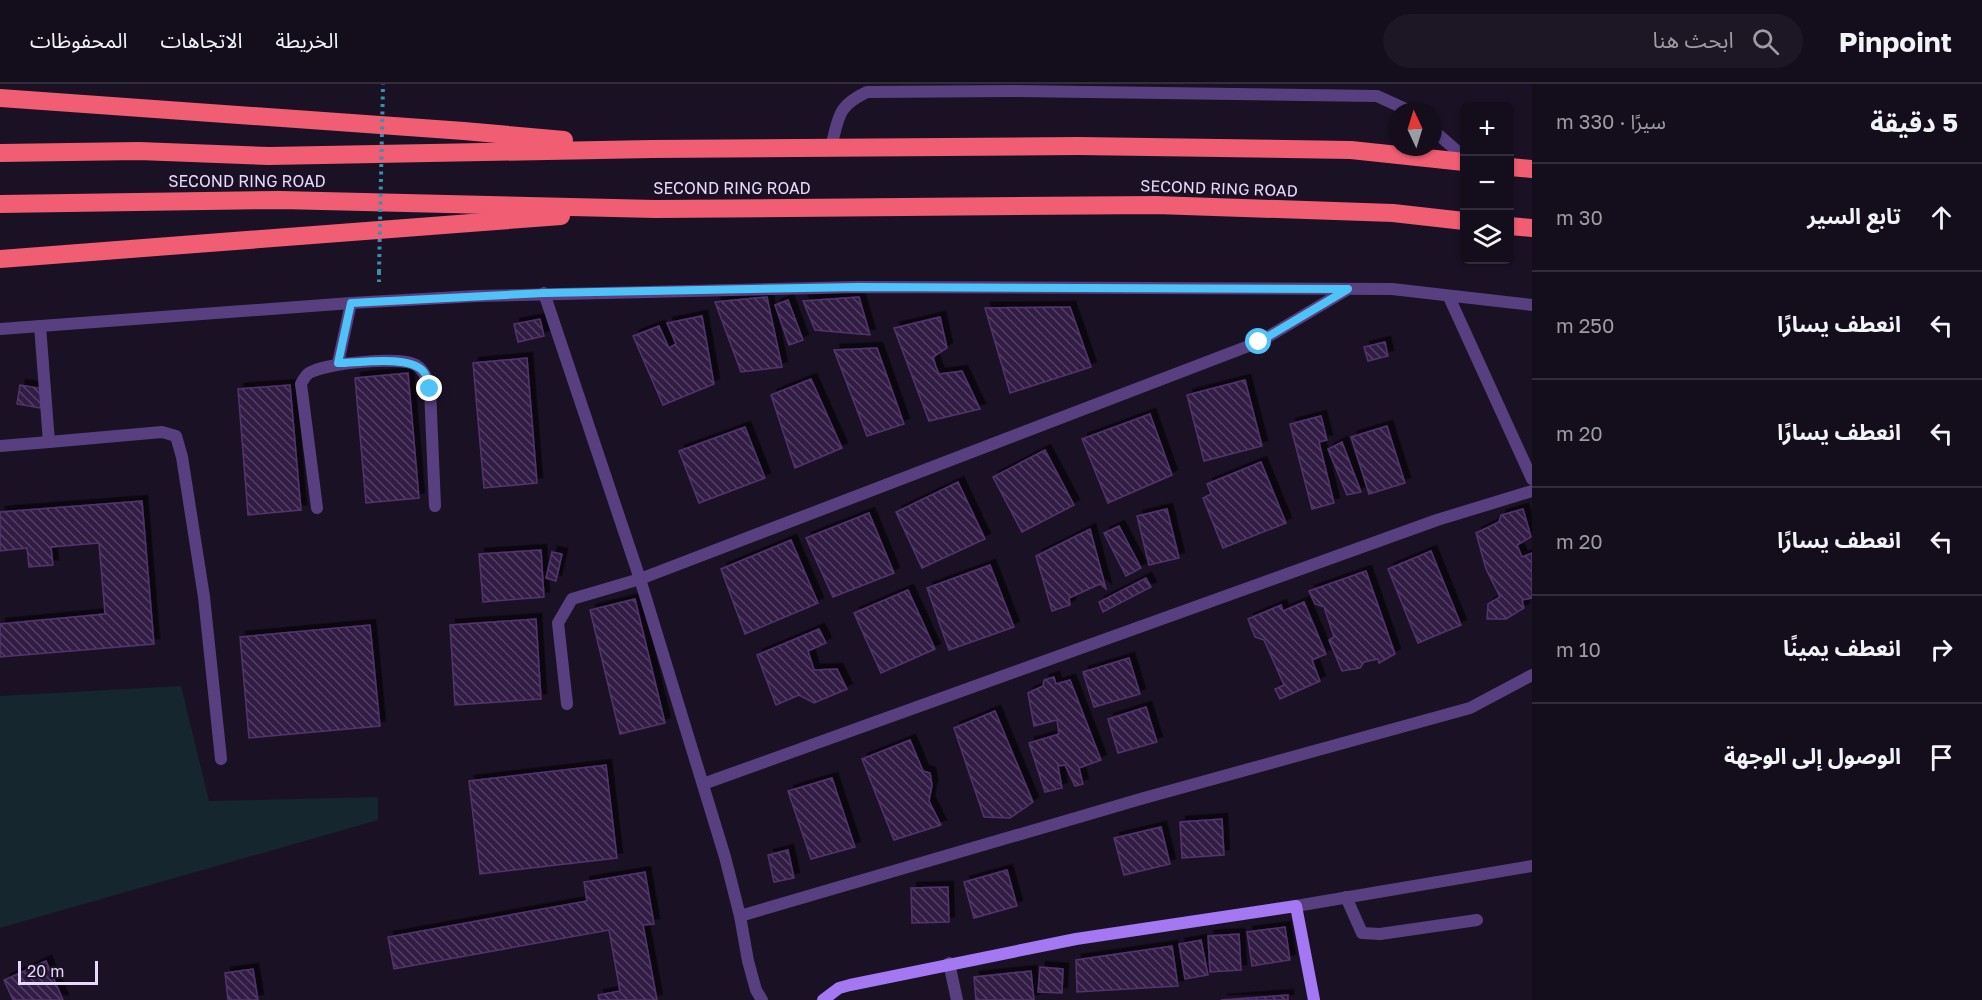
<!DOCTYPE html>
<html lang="ar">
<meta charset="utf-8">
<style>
body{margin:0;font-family:"Golos Text","Noto Sans Arabic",sans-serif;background:#1d1625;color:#f1f3f6;direction:rtl}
.controls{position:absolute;right:18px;top:18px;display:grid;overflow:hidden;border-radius:9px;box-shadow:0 2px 4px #0004}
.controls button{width:54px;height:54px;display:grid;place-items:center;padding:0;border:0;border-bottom:2px solid #332d3b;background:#140d1c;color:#f1f3f6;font:30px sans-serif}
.compass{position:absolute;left:1388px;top:18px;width:54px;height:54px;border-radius:50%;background:#140d1c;box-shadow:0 2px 4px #0004;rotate:356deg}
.scale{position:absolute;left:18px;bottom:15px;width:80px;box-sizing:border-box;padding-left:6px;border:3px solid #e8d8fc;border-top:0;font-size:16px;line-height:21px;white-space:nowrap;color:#e8d8fc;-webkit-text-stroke:4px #1b1125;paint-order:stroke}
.stop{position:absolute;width:18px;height:18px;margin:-14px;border:4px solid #4fc3f7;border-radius:50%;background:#fff}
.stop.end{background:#4fc3f7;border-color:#fff;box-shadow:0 2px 6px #0008}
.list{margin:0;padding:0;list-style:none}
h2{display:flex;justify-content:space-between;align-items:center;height:78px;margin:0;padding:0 24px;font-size:26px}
h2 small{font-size:20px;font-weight:400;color:#9d9ca3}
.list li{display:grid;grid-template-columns:39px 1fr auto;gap:18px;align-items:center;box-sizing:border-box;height:108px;padding:0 24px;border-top:2px solid #332d3b}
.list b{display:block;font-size:22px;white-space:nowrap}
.list em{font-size:20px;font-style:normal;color:#9d9ca3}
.icon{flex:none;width:33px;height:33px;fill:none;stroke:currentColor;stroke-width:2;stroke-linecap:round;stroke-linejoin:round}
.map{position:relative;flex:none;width:1532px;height:916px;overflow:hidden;direction:ltr}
header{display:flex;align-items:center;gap:36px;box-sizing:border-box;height:84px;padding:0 30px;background:#140d1c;border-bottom:2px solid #332d3b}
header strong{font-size:28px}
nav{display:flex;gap:33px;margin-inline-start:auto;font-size:21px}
.search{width:420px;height:54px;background:#1d1625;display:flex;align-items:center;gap:15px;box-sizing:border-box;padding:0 21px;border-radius:33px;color:#9d9ca3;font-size:22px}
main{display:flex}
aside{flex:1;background:#140d1c}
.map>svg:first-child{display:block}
</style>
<header>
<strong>Pinpoint</strong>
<div class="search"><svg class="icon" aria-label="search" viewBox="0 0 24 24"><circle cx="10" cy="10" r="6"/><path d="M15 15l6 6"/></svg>ابحث هنا</div>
<nav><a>الخريطة</a><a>الاتجاهات</a><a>المحفوظات</a></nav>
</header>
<main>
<aside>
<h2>5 دقيقة<small>سيرًا · 330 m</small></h2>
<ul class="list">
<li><svg class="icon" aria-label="ahead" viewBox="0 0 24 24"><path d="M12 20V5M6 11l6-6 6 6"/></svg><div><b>تابع السير</b></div><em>30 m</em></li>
<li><svg class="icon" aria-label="left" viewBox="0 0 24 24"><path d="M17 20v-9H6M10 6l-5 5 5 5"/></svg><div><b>انعطف يسارًا</b></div><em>250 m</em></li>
<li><svg class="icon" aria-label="left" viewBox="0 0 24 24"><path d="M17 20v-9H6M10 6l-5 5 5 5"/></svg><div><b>انعطف يسارًا</b></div><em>20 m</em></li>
<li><svg class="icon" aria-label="left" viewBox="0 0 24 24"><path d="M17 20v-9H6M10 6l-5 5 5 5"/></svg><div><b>انعطف يسارًا</b></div><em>20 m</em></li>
<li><svg class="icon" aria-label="right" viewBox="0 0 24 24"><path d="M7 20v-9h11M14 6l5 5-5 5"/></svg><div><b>انعطف يمينًا</b></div><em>10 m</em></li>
<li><svg class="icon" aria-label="arrive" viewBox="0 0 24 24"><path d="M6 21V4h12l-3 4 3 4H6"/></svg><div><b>الوصول إلى الوجهة</b></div></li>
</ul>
</aside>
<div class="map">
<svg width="1532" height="916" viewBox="0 0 1532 916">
<defs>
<pattern id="building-back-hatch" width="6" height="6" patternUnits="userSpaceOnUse" patternTransform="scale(1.5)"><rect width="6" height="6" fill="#331f44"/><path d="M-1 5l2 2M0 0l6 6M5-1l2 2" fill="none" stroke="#513f60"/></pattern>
<filter id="shadow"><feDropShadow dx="5.5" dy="-5.5" stdDeviation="0" flood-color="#0009"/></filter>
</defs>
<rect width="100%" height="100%" fill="#1b1125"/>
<path fill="#15262e" d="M181 602 209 717 378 713V736L0 844V612Z"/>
<g fill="url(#building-back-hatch)" stroke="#52336e" stroke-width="1.5" filter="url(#shadow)">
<path d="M767 213 782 283 741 288 715 218Z"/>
<path d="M859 213 870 251 815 246 803 217Z"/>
<path d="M788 216 803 256 789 261 775 221Z"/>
<path d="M1070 223 1091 283 1010 309 985 224Z"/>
<path d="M702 232 714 300 663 321 633 252 659 242 669 264 676 260 667 239Z"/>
<path d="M940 233 947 264 933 273 936 283 939 290 962 287 980 325 929 337 894 244Z"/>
<path d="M540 235 544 252 518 258 514 240Z"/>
<path d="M1385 258 1388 272 1368 277 1364 263Z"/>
<path d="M877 264 904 340 867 352 834 266Z"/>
<path d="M527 274 537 399 484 404 473 279Z"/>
<path d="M408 289 419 414 366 419 355 294Z"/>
<path d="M811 295 842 364 795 384 771 311Z"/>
<path d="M1245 296 1262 362 1204 377 1187 311Z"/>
<path d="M20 301 44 305 40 324 17 320Z"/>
<path d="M290 301 301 426 248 431 238 305Z"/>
<path d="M1150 330 1172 391 1108 419 1082 355Z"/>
<path d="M1321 332 1327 356 1319 358 1334 419 1312 425 1290 340Z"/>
<path d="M1387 342 1405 399 1369 410 1351 353Z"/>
<path d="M745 343 765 394 699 419 679 367Z"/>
<path d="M1342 358 1361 408 1347 411 1328 365Z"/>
<path d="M1045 366 1074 421 1022 448 993 393Z"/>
<path d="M1261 378 1286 439 1223 464 1203 414 1211 410 1207 400Z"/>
<path d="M958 398 985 455 922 484 896 428Z"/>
<path d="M142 417 154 560 0 573V540L105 530 99 459 51 463 53 481 29 483 27 464 0 467V428Z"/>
<path d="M1167 425 1179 474 1149 481 1137 432Z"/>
<path d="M1523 425 1531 453 1517 461 1522 473 1532 469V514L1522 516 1524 524 1506 535H1487L1488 520 1500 513 1486 485 1476 449 1499 438 1501 431Z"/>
<path d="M869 429 894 489 833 513 806 454Z"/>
<path d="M1119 442 1141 484 1126 492 1104 449Z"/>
<path d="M1090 445 1106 505 1100 500 1069 514 1070 521 1052 527 1036 472Z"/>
<path d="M791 456 818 519 745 550 721 485Z"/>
<path d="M541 466 544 513 483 518 479 470Z"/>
<path d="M1431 467 1461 541 1418 559 1388 485Z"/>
<path d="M552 468 562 470 556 497 546 494Z"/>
<path d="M990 481 1014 543 949 566 927 504Z"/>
<path d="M1366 487 1395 570 1379 579 1378 575 1364 578 1360 584 1342 587 1329 556 1334 553 1324 523 1315 520 1309 507Z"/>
<path d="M1146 494 1151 503 1103 528 1099 518Z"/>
<path d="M908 506 935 565 881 589 854 529Z"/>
<path d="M635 515 665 639 620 650 590 526Z"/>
<path d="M1304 518 1326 570 1312 576 1320 597 1280 615 1275 605 1284 601 1264 556 1255 553 1248 535 1281 521 1283 527Z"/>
<path d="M536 535 541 615 455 621 450 541Z"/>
<path d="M370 541 380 642 249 654 240 553Z"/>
<path d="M819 545 826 559 808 567 814 586 837 585 847 605 814 619 799 611 776 621 757 571Z"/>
<path d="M1129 574 1140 610 1094 623 1083 588Z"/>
<path d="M1054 593 1056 600 1070 596 1101 676 1079 684 1083 700 1075 702 1065 681 1058 682 1062 704 1045 708 1029 659 1059 650 1057 636 1034 642 1028 609 1043 602 1044 596Z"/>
<path d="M1146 623 1157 658 1118 669 1108 635Z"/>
<path d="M995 627 1033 718 1010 734 984 733 954 644Z"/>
<path d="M910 656 923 687 930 689 932 701 929 717 941 741 894 756 862 675Z"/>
<path d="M606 681 617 774 480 790 469 697Z"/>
<path d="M832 694 855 763 811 775 788 707Z"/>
<path d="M1222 735 1224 771 1182 774 1180 738Z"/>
<path d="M1161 743 1170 780 1124 791 1114 754Z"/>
<path d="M788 766 794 794 774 798 768 771Z"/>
<path d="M1007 786 1017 822 974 834 964 798Z"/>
<path d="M645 788 654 840 643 841 657 916H599L598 911 620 907 609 846 394 885 388 853 587 817 584 798Z"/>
<path d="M948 803 949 838 912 839 911 804Z"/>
<path d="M1285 843 1290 876 1252 882 1247 848Z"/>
<path d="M1239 850 1241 886 1210 888 1208 852Z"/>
<path d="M1201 856 1208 891 1185 895 1179 860Z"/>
<path d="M1172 862 1178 902 1077 908 1076 876Z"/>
<path d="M46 877 63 916H13L4 896Z"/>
<path d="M1040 883 1063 885 1062 909 1038 908Z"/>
<path d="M253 885 258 916H228L225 889Z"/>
<path d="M1031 887 1034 916H976L974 893Z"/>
<path d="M1288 911V916H1221Z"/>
</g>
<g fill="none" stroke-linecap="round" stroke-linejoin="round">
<path stroke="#3a8eae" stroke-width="4" stroke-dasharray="3 4.5" stroke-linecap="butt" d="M379 188V198"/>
<g stroke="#584080" stroke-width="12">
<path d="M1433 46 1464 73"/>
<path d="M831 63C839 33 837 22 867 8L1016 7 1377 12 1410 27"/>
<path d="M40 242 49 358 162 348 176 352 182 373 204 513 221 675"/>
<path d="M338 279 351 219"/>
<path d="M0 362 49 358"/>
<path d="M317 424 301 300C303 296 305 292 309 289 325 279 401 272 416 281 425 287 427 295 430 305L435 422"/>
<path d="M567 620 558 539 572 515 640 495"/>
<path d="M1346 813 1362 849 1380 850 1477 836"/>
</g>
<g stroke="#584080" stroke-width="12">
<path d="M544 209 640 495 725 773 740 832 748 877 756 906 762 916"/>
<path d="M1449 213 1532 395"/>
<path d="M0 245 351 219 477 212 858 203 1392 205 1532 221"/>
<path d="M640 495 1259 258 1348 205"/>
<path d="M703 700 1437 436 1532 407"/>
<path d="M1296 822 1532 782"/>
<path d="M740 832 1144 714 1470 624 1532 591"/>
<path d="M949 879 957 916"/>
</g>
<path stroke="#a477f3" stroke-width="12" d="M823 916 839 904 850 901 1076 855 1296 822 1314 916"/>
<g stroke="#f15d73" stroke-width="18">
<path d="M0 14 464 47 564 56"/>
<path d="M0 69 139 67 269 72 652 65 1078 62 1351 66 1464 78"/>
<path d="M1510 83 1532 85"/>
<path d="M0 120 280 116 655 125 1156 121 1393 129 1464 137"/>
<path d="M1510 142 1532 144"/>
<path d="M0 175 561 132"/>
</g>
<path stroke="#3a8eae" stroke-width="4" stroke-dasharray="3 4.5" stroke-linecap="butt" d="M379 188 383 0"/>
</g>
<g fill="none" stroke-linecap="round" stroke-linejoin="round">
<path stroke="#4fc3f7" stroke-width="8" d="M430 305C428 299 427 291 423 287 408 271 359 279 338 279L351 219 544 209 858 203 1348 205 1259 258"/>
</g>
<g text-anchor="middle" stroke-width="4.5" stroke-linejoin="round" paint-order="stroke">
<g font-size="16" fill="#e8d8fc" stroke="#1b1125">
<text x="247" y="103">SECOND RING ROAD</text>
<text x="732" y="110">SECOND RING ROAD</text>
<text transform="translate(1219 104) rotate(2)" y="6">SECOND RING ROAD</text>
</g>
</g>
</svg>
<div class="controls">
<button>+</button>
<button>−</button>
<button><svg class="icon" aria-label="layers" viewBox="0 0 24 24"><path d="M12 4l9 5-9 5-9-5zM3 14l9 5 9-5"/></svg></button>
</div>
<svg class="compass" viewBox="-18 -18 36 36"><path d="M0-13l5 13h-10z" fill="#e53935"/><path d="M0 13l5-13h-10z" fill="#9d9ca3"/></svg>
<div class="scale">20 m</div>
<div class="stop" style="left:1259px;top:258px"></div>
<div class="stop end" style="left:430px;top:305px"></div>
</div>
</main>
